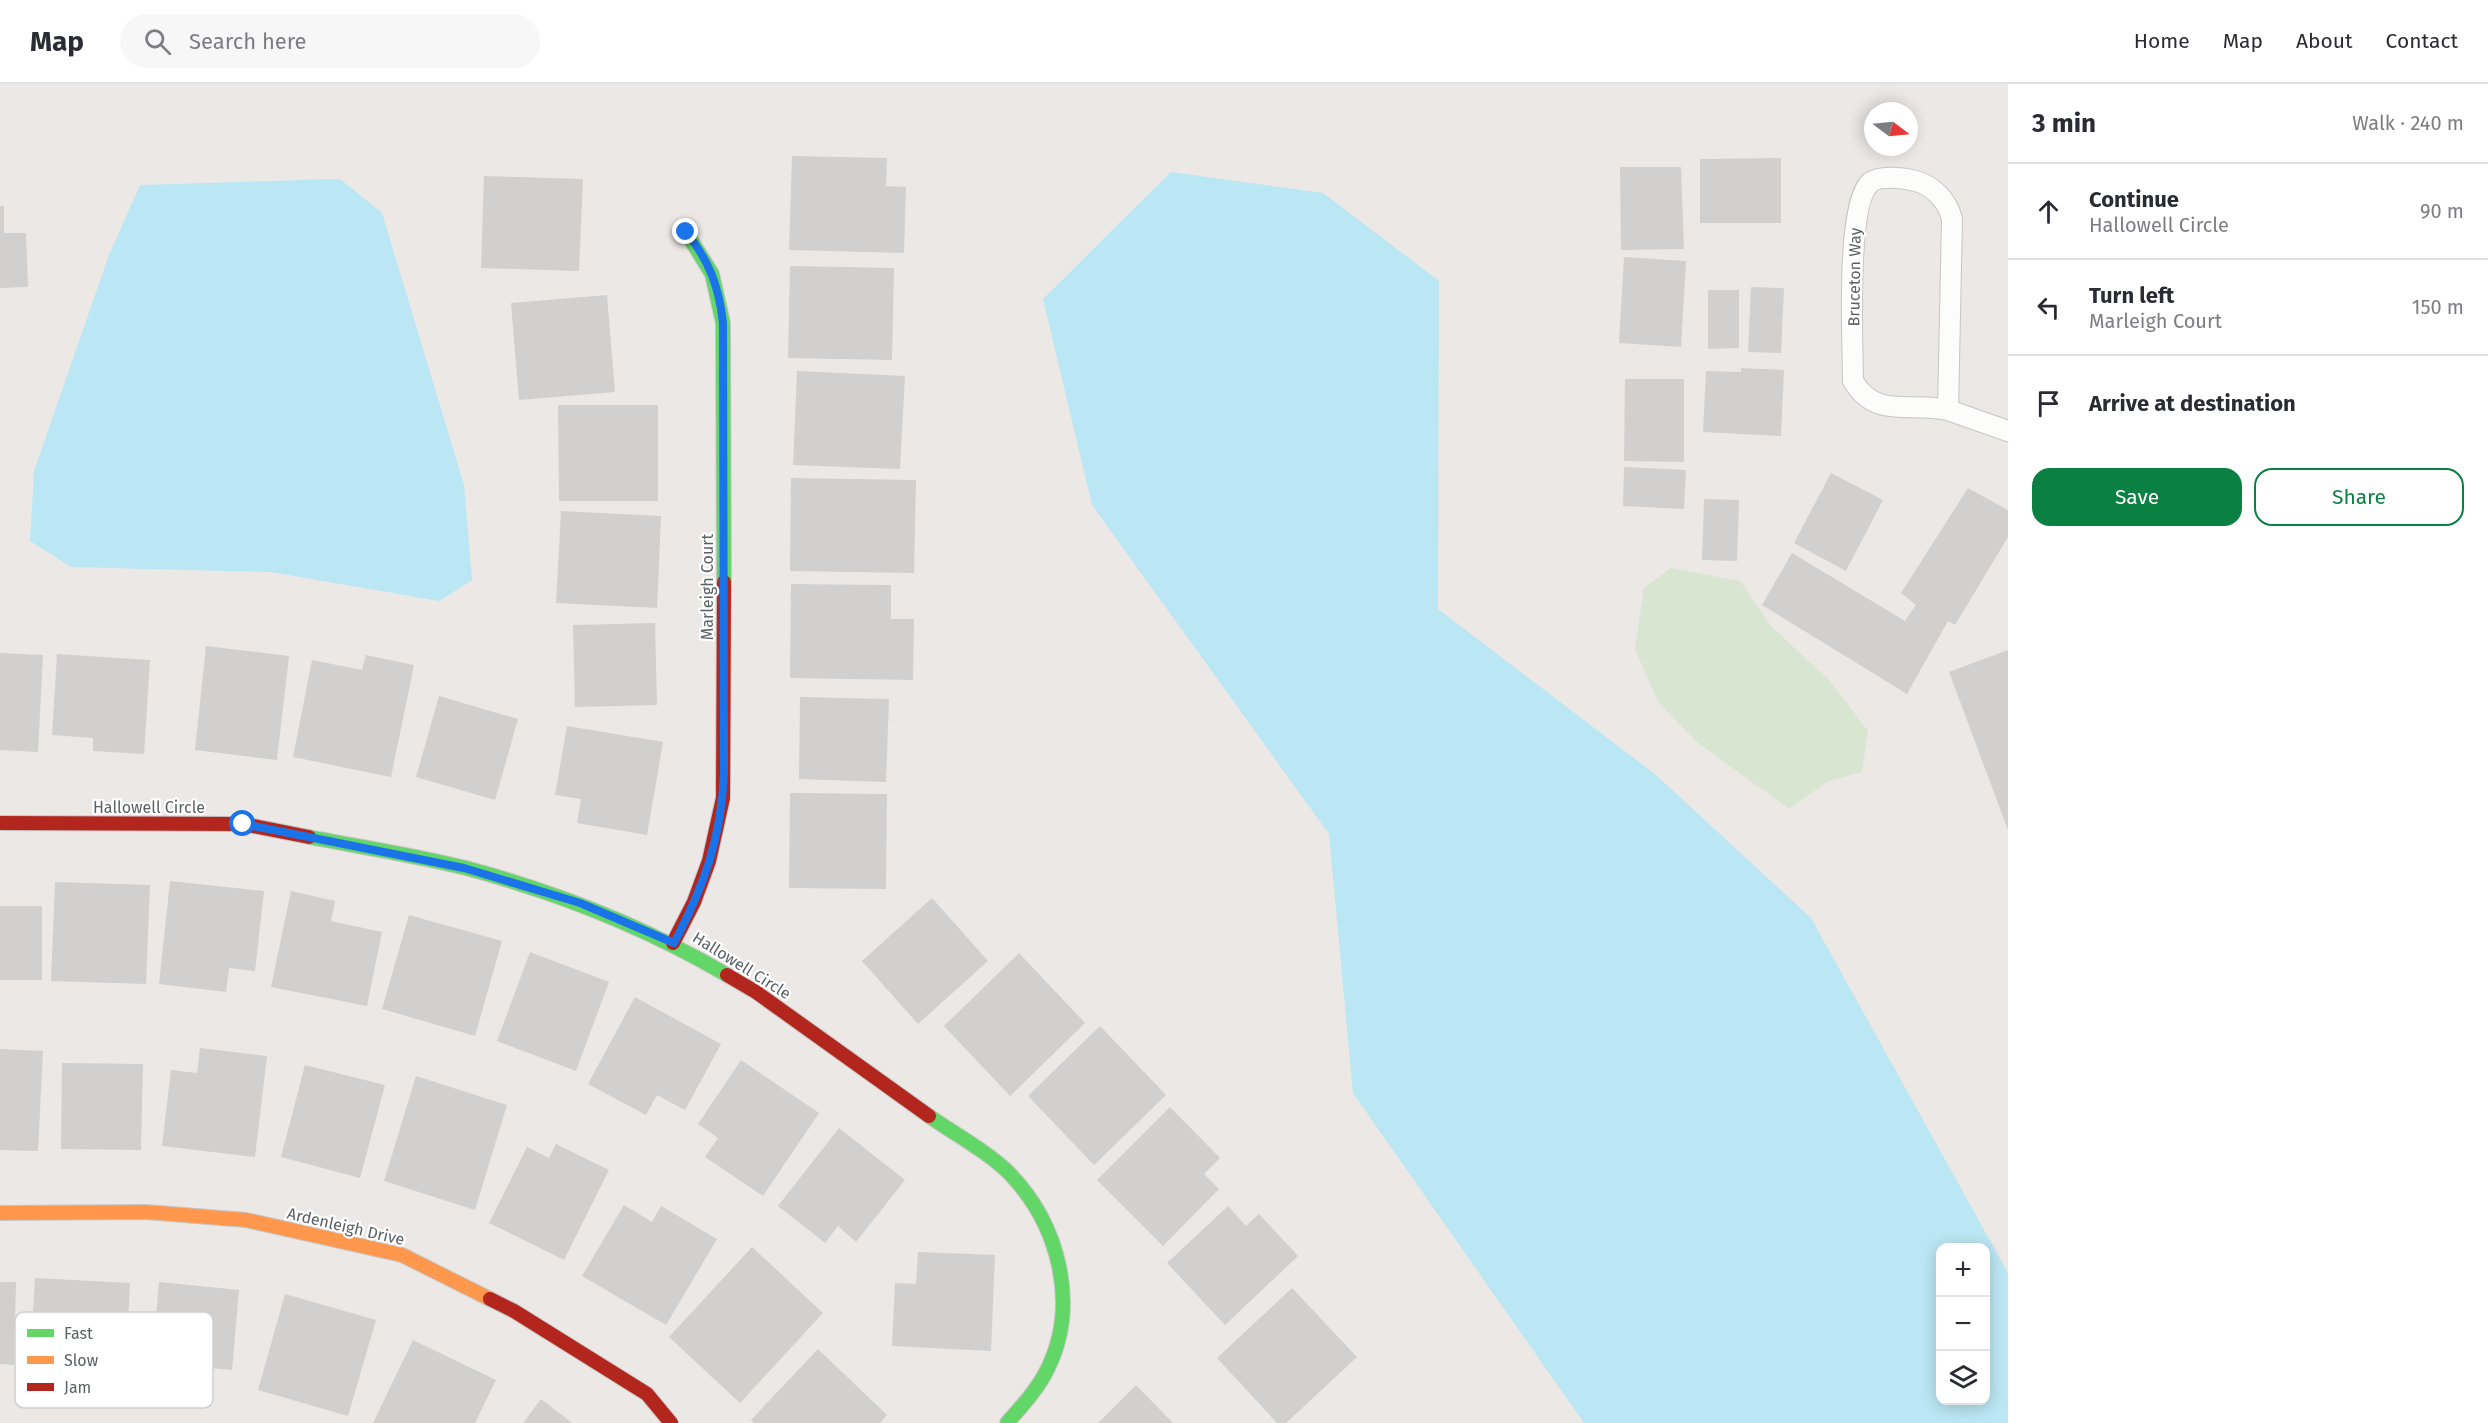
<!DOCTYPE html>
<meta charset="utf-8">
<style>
body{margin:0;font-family:"Fira Sans",sans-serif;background:#f7f7f7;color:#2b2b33}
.controls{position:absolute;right:18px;bottom:18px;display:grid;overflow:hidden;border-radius:12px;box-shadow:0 3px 15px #0003}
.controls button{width:54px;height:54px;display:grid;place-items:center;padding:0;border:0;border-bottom:2px solid #e1e1e2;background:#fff;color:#2b2b33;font:30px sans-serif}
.compass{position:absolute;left:1864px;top:18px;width:54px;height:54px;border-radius:50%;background:#fff;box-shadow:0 3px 15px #0003;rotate:106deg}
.stop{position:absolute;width:18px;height:18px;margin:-14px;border:4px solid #1a73e8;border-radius:50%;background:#fff}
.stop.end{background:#1a73e8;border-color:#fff;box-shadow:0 2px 6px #0008}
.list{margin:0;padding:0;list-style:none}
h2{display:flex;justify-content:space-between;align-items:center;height:78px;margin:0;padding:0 24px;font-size:26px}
h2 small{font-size:20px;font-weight:400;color:#7c7c81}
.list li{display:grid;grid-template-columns:39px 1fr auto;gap:18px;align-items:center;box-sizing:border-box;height:96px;padding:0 24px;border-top:2px solid #e1e1e2}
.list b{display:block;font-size:22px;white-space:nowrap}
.list p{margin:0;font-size:20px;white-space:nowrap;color:#7c7c81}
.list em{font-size:20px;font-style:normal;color:#7c7c81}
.actions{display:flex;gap:12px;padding:18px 24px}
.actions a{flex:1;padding:14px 0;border:2px solid #0b8043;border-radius:18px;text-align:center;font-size:21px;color:#0b8043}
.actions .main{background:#0b8043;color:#fff}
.icon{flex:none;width:33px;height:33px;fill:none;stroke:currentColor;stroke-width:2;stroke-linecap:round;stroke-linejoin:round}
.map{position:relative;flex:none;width:2008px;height:1339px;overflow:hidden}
header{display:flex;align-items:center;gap:36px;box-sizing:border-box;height:84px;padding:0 30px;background:#fff;border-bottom:2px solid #e1e1e2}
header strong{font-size:28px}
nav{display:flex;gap:33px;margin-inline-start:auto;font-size:21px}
.search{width:420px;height:54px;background:#f7f7f7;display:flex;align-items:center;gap:15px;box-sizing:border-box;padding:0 21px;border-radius:33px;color:#7c7c81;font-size:22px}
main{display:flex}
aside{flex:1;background:#fff}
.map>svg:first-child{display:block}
</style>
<header>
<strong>Map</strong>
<div class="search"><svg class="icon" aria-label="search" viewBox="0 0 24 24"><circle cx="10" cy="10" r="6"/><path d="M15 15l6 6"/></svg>Search here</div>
<nav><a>Home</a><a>Map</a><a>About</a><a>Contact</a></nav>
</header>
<main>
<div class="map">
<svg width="2008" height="1339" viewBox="0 0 2008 1339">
<rect width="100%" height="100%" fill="#ebe8e5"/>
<path fill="#d8e5d1" d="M1671 484 1740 497 1772 543 1830 597 1868 647 1862 688 1828 697 1789 725 1697 658 1658 618 1635 565 1644 504Z"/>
<g fill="#bbe6f3" fill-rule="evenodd">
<path d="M1171 88 1323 109 1439 197 1438 525 1656 691 1811 834 2008 1189V1339H1584L1353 1009 1329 750 1092 421 1043 215ZM1940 1164H1986V1316H1940Z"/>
<path d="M340 95 382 129 464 401 472 496 439 517 271 488 71 483 30 457 34 387 109 171 140 101Z"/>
</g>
<g fill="#d2d0cf">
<path d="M792 72 887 74 886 102 906 103 904 169 789 166Z"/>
<path d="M1781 74V139H1700V75Z"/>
<path d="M1620 83H1681L1684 165 1621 166Z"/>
<path d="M484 92 583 95 579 187 481 184Z"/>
<path d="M0 122H4V149H26L28 203 0 204Z"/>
<path d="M1624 173 1686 177 1681 263 1619 259Z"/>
<path d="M790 182 894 184 892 276 788 274Z"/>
<path d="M1751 203 1784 204 1781 269 1748 268Z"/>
<path d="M1708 206H1739V264L1708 265Z"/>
<path d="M607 211 615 308 519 316 511 219Z"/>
<path d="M1741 284 1784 286 1781 352 1703 348 1706 287 1741 288Z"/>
<path d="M797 287 905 292 900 385 793 381Z"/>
<path d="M1625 295H1684V378L1624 377Z"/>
<path d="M558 321H658V417H559Z"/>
<path d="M1624 383 1686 386 1684 425 1623 422Z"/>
<path d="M1831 389 1883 416 1846 487 1794 459Z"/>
<path d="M791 394 916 396 914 489 790 487Z"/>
<path d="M1968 404 2008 426V453L1955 541 1948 537 1907 610 1762 521 1792 469 1905 537 1916 521 1901 509Z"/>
<path d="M1704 415 1739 416 1737 477 1702 476Z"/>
<path d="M561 427 661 432 657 524 556 519Z"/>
<path d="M791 500 891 501V535H914L913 596 790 594Z"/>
<path d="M655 539 657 621 575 623 573 541Z"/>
<path d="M206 562 289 572 277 676 195 666Z"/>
<path d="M2008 566V746L1949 588Z"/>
<path d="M0 569 43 571 38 668 0 666Z"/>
<path d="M57 570 150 576 144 670 93 667V654L52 651Z"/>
<path d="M366 571 414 581 391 693 293 673 312 576 362 586Z"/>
<path d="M439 612 518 635 495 716 416 693Z"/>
<path d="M800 613 889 615 886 698 799 695Z"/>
<path d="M567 642 663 658 647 751 577 739 581 715 555 711Z"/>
<path d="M790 709 887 710 886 805 789 804Z"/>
<path d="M170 797 264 807 255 887 229 884 226 908 159 900Z"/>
<path d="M55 798 150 801 146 900 51 897Z"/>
<path d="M291 807 335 817 331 837 382 848 367 922 271 903Z"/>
<path d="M932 814 988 877 918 940 862 877Z"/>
<rect x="0" y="822" width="42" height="74"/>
<path d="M409 831 502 857 475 952 382 925Z"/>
<path d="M530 868 609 898 576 987 497 957Z"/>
<path d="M1019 869 1085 939 1010 1012 944 942Z"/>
<path d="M635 913 721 960 685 1026 657 1011 646 1031 588 1000Z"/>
<path d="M1100 942 1166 1011 1094 1081 1028 1012Z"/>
<path d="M200 964 267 972 255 1073 162 1062 171 986 197 989Z"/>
<path d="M0 965 43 967 38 1067 0 1066Z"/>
<path d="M741 976 819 1029 763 1112 705 1073 718 1054 698 1040Z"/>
<path d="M62 979 143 980 141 1066 61 1065Z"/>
<path d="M305 981 385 1001 360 1094 281 1073Z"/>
<path d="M416 992 507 1021 475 1126 384 1097Z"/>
<path d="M1170 1023 1220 1074 1204 1090 1219 1105 1163 1162 1097 1096Z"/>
<path d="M839 1044 905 1096 856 1158 838 1142 825 1159 778 1122Z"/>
<path d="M556 1060 609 1086 564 1176 489 1139 527 1063 549 1074Z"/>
<path d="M624 1121 652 1138 661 1122 717 1155 666 1241 582 1192Z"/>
<path d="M1228 1122 1246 1142 1259 1130 1298 1172 1225 1241 1167 1179Z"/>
<path d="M752 1163 823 1229 740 1319 669 1253Z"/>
<path d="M918 1168 995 1171 991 1267 892 1262 895 1199 916 1200Z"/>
<path d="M35 1194 130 1199 125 1300 29 1295Z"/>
<path d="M0 1198H16L14 1281 0 1280Z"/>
<path d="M159 1198 239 1206 232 1286 152 1279Z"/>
<path d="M1292 1204 1357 1273 1286 1339H1277L1217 1274Z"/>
<path d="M285 1210 376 1236 348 1332 258 1306Z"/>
<path d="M413 1256 496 1296 475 1339H373Z"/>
<path d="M818 1265 887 1331 880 1339H754L751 1336Z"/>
<path d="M1136 1301 1173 1339H1098Z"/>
<path d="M541 1315 572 1339H523Z"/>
</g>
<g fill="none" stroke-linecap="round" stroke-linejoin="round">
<g stroke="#c5c6c5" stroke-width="22">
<path id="lane" d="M1948 326C1911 317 1876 336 1853 297 1853 261 1845 118 1871 98 1881 91 1905 94 1916 97 1934 102 1948 118 1952 135L1948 326 2008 347"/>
</g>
<g stroke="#c6c6c6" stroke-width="16">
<g id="fast">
<path d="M686 148 712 190 723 239 724 498"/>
<path d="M309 753C361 763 414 771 466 784 559 809 644 842 727 891"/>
<path d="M929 1032C953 1049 991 1070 1010 1090 1059 1141 1079 1220 1048 1284 1038 1305 1022 1322 1007 1339"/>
</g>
</g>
<g stroke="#c6c6c6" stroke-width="16">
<path id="slow" d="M0 1129 146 1128 246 1136 402 1171 490 1215"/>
</g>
<g stroke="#c6c6c6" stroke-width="16">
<g id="jam">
<path d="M0 739 243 740 309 753"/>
<path d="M673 859 694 818 709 777 723 714 724 498"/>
<path d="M727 891 756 908 929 1032"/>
<path d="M490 1215 514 1227 647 1310 671 1339"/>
</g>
</g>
<use href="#lane" stroke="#fcfcfb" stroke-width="20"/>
<use href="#fast" stroke="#63d668" stroke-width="14"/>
<use href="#slow" stroke="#ff974d" stroke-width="14"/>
<use href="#jam" stroke="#b3261e" stroke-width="14"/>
</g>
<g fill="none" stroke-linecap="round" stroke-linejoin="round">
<path stroke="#1a73e8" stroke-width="8" d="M243 740 464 784 580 819 674 859C704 802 721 755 724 690L723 239C719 203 709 176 686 148"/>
</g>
<g text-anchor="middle" stroke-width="4.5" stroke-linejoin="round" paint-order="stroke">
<g font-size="16" fill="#5b6063" stroke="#fff">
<text transform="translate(1854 193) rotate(-89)" y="6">Bruceton Way</text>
<text transform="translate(707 503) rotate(-90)" y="6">Marleigh Court</text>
<text x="149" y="729">Hallowell Circle</text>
<text transform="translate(742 881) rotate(32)" y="6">Hallowell Circle</text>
<text transform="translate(346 1142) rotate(13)" y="6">Ardenleigh Drive</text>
</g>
</g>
<rect x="15" y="1228" width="198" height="96" rx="9" fill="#fff" stroke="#cecfd0" stroke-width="1.5"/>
<rect x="27" y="1245" width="27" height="8" fill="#63d668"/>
<rect x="27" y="1272" width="27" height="8" fill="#ff974d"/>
<rect x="27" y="1299" width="27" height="8" fill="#b3261e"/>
<g font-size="16" fill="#5b6063">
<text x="64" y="1255">Fast</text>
<text x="64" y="1282">Slow</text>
<text x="64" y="1309">Jam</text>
</g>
</svg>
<div class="controls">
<button>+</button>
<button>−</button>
<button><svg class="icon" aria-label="layers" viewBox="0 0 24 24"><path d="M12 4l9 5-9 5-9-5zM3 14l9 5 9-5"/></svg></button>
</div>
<svg class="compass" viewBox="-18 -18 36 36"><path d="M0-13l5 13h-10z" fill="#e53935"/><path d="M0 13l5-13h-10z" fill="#7c7c81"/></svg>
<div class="stop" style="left:243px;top:740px"></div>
<div class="stop end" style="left:686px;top:148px"></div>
</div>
<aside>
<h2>3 min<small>Walk · 240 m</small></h2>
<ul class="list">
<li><svg class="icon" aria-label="ahead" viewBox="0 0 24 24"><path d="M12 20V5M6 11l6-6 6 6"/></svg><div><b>Continue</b><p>Hallowell Circle</p></div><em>90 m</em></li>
<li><svg class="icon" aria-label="left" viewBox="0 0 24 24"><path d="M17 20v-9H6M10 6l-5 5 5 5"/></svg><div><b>Turn left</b><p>Marleigh Court</p></div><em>150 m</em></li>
<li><svg class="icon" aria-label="arrive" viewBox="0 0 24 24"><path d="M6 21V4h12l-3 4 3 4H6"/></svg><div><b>Arrive at destination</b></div></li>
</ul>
<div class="actions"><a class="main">Save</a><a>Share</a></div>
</aside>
</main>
